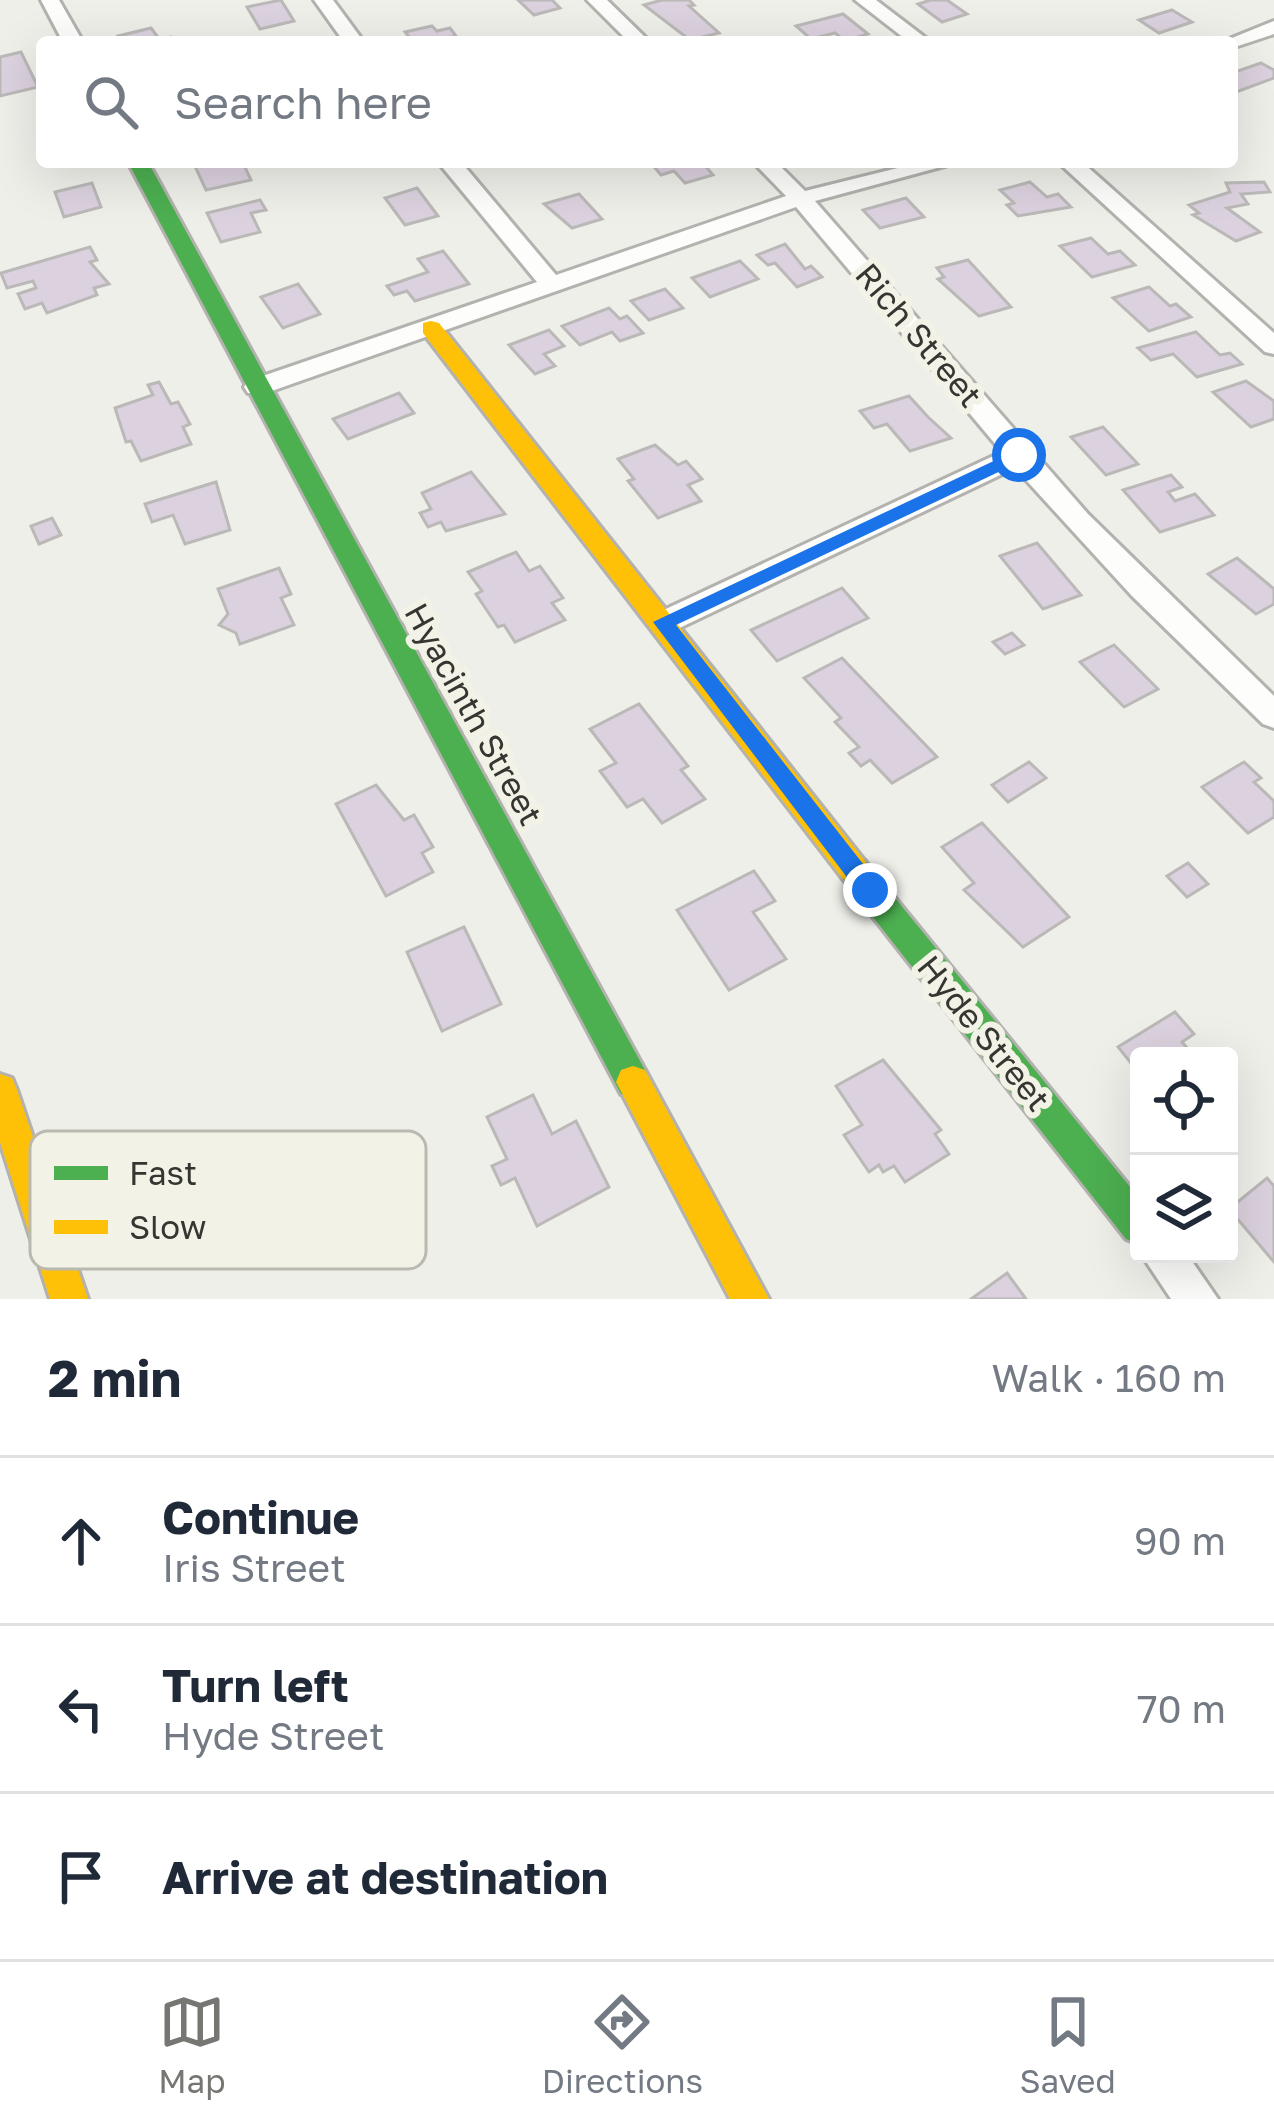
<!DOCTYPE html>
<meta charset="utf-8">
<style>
body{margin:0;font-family:"Golos Text",sans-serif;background:#f6f6f7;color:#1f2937}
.controls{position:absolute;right:36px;bottom:36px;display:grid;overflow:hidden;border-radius:12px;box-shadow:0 12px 48px #0002}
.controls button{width:108px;height:108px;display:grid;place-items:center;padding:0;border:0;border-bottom:3px solid #e0e1e3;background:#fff;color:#1f2937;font:60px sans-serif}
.stop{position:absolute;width:36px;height:36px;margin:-27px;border:9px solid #1a73e8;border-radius:50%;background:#fff}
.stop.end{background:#1a73e8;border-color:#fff;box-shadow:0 3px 12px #0008}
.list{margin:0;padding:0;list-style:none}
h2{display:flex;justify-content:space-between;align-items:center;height:156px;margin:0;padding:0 48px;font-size:51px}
h2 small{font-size:39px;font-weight:400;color:#747a83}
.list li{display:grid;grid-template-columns:78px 1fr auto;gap:36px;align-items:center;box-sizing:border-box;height:168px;padding:0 48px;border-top:3px solid #e0e1e3}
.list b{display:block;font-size:45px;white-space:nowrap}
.list p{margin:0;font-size:39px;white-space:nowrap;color:#747a83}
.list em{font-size:39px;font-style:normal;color:#747a83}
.icon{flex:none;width:66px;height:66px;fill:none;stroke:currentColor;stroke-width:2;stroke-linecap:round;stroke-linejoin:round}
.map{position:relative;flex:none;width:1274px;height:1299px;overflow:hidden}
.search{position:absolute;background:#fff;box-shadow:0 12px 48px #0002;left:36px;right:36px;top:36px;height:132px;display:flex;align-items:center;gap:30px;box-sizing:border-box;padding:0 42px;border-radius:12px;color:#747a83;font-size:45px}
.sheet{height:660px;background:#fff}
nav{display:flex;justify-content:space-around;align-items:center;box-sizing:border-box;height:168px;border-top:3px solid #e0e1e3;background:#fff;font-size:33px;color:#747a83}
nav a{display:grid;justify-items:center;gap:6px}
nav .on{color:#767672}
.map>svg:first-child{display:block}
</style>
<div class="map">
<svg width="1274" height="1299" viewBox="0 0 1274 1299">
<rect width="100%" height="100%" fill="#efefea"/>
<g fill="#dcd1de" stroke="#bab9b8" stroke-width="3">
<path d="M281 0 294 21 260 29 247 7Z"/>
<path d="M518 0H552L560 8 534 15Z"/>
<path d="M662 0H689L694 5 689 6 719 33 690 40 644 5Z"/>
<path d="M931 0H947L967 14 942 22 918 4Z"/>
<path d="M1172 10 1192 22 1159 33 1139 20Z"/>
<path d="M843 14 868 34 845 41 835 33 811 39 796 26Z"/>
<path d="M432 26 437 31 450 28 456 36 444 39 446 42H413L405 32Z"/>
<path d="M151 28 160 40 171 37 175 42H122L118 36Z"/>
<path d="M21 52 38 87 0 96V57Z"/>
<path d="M1261 63 1274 70V78L1236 92 1232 90V73Z"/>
<path d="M193 162 244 165 251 180 206 190Z"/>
<path d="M650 162H702L713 175 685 183 674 171 661 175Z"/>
<path d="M1030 182 1047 197 1058 194 1071 207 1018 216 1007 205 1014 203 1000 190Z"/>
<path d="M1264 182 1270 192 1241 194 1248 204 1227 208 1260 232 1236 241 1193 215 1199 213 1189 205 1230 192 1226 183Z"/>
<path d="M92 183 101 207 64 217 55 192Z"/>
<path d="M417 188 438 216 405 225 385 198Z"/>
<path d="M579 194 602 219 572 228 544 204Z"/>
<path d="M906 198 924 217 880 228 863 210Z"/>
<path d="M260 200 266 210 251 213 260 232 221 242 207 213Z"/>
<path d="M1091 238 1108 254 1120 251 1135 265 1092 277 1060 246Z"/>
<path d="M785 244 805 269 811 266 822 277 797 287 775 263 768 265 757 255Z"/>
<path d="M90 247 97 260 90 262 109 284 94 288 97 295 47 313 42 303 25 309 18 294 36 288 33 281 7 288 1 273Z"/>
<path d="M443 251 469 284 415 301 407 291 394 295 387 286 428 272 418 259Z"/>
<path d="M968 260 1011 307 979 316 938 279 944 277 937 268Z"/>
<path d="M740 261 758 279 710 297 692 278Z"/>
<path d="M298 284 320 314 283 328 261 297Z"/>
<path d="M1149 287 1170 306 1176 304 1191 317 1149 331 1113 298Z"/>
<path d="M665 289 683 308 649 320 631 301Z"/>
<path d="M609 308 620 319 627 316 643 333 620 341 612 332 580 345 562 326Z"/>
<path d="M549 330 564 346 544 354 555 366 535 374 509 345Z"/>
<path d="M1196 332 1220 355 1230 353 1242 364 1197 377 1173 354 1151 360 1138 348Z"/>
<path d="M1246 381 1274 401V419L1251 427 1213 392Z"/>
<path d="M159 382 171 404 178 402 190 424 183 427 191 444 141 461 131 441 126 442 115 408 153 395 148 385Z"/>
<path d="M399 393 414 413 348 439 333 419Z"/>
<path d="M909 396 928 417 951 438 910 451 887 424 874 428 860 411Z"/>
<path d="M1103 427 1138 464 1106 475 1071 437Z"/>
<path d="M655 445 678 465 686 461 702 479 688 485 701 501 658 518 628 481 634 479 618 459Z"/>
<path d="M471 472 505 514 446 531 441 522 428 527 420 513 431 509 422 493Z"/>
<path d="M1171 475 1182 487 1168 492 1175 501 1195 494 1214 515 1160 532 1123 490Z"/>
<path d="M216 482 230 530 185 544 173 515 152 522 145 504Z"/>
<path d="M52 518 61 535 39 544 31 526Z"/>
<path d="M1037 543 1081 595 1043 609 1000 556Z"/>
<path d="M516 552 529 571 540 566 563 598 552 603 565 620 515 642 504 625 498 627 476 594 482 591 468 572Z"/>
<path d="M1237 558 1274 589V604L1256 614 1208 574Z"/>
<path d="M279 568 291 594 281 598 294 625 240 644 236 633 219 625 228 614 218 589Z"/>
<path d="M842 588 868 618 777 661 751 630Z"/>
<path d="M1012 633 1024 645 1005 654 993 642Z"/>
<path d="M1114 645 1158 689 1124 707 1080 662Z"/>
<path d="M842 658 937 757 892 783 870 760 861 766 849 753 859 747 835 722 841 718 804 678Z"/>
<path d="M639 704 688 766 681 770 705 799 662 823 643 799 627 807 600 771 616 763 590 729Z"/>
<path d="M1029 762 1046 778 1008 802 992 785Z"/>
<path d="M1244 762 1261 778 1254 782 1274 801V817L1248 833 1202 787Z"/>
<path d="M376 785 404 820 414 815 433 847 422 853 433 872 386 896 336 804Z"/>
<path d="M982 823 1069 917 1023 947 964 890 974 883 942 847Z"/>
<path d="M1188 863 1208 884 1187 897 1167 876Z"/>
<path d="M754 871 775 901 753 912 786 959 729 990 677 910Z"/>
<path d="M464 927 501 1004 442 1031 407 952Z"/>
<path d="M1175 1012 1194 1034 1182 1042 1194 1056H1139V1073L1118 1047Z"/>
<path d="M883 1060 941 1130 935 1134 949 1154 905 1182 894 1166 883 1172 879 1165 869 1172 844 1135 862 1125 836 1086Z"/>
<path d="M533 1095 552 1134 576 1121 609 1187 537 1226 515 1178 501 1185 492 1166 507 1159 487 1117Z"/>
<path d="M1267 1178 1274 1186V1262L1229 1209Z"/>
<path d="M1007 1273 1026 1299H971Z"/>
</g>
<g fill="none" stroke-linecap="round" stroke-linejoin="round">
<g stroke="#b3b2af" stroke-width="6">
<g id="street">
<path d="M41 0H59L83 42H63Z"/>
<path d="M314 0H333L364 42H344Z"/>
<path d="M587 0H607L650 42H629Z"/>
<path d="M855 0H876L931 42H909Z"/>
<path d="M1274 21V34L1232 48V42H1222Z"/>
<path d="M438 162H461L556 275 786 196 753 162H776L805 191 922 162H959L815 201 1088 514 1274 696V728L1263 724 1132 596 1015 468 673 631H653L648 623 653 615 1002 452 796 207 266 393H248L244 387 248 381 537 282Z"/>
<path d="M1058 162H1082L1274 333V354L1265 352Z"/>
<path d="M1141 1254H1187L1218 1299H1171Z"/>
</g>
</g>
<g stroke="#b3b2af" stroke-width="6">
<g id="fast">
<path d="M128 162H148L645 1070 650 1082 645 1094 633 1098 621 1094Z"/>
<path d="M854 857 865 861 1139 1198V1244L1126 1239 843 879 839 870 843 861Z"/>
</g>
</g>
<g stroke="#b3b2af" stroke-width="6">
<g id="slow">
<path d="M431 321 439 323 865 861 869 870 865 879 854 883 843 879 423 333V323Z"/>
<path d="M633 1066 645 1070 769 1299H730L616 1082 621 1070Z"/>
<path d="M0 1074 12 1078 17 1090 88 1299H50L0 1142Z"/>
</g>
</g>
<use href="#street" fill="#fdfdfc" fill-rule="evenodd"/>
<use href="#fast" fill="#4caf50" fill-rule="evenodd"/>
<use href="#slow" fill="#ffc107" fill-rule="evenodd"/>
</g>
<path fill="#1a73e8" d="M1019 449 1028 455 1026 459 676 625 878 883V897L870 900 862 897 653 622Z"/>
<g text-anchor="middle" stroke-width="12" stroke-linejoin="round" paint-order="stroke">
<g font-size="33" fill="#353531" stroke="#f2f2e7">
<text transform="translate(919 335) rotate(50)" y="12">Rich Street</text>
<text transform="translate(474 714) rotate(61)" y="12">Hyacinth Street</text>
<text transform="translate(984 1033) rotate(51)" y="12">Hyde Street</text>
</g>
</g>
<rect x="30" y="1131" width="396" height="138" rx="18" fill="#f2f2e7" stroke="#b9b9b0" stroke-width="3"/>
<rect x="54" y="1166" width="54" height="14" fill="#4caf50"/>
<rect x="54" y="1220" width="54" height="14" fill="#ffc107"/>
<g font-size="33" fill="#353531">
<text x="129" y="1185">Fast</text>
<text x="129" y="1239">Slow</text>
</g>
</svg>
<div class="controls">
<button><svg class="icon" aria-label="locate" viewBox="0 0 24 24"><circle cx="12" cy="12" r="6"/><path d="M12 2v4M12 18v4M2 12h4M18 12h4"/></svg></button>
<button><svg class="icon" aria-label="layers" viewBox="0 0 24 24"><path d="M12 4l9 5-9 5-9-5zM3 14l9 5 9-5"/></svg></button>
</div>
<div class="stop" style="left:1019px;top:455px"></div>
<div class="stop end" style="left:870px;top:890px"></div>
<div class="search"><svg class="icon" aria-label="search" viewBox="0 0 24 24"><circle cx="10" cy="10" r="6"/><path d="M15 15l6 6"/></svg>Search here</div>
</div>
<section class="sheet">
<h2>2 min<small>Walk · 160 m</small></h2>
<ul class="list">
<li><svg class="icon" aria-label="ahead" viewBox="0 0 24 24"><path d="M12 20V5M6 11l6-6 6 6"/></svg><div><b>Continue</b><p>Iris Street</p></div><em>90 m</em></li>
<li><svg class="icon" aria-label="left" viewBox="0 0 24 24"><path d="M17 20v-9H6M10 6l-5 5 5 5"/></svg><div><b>Turn left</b><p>Hyde Street</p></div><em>70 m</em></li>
<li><svg class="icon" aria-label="arrive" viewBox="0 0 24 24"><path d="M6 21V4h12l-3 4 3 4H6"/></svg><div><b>Arrive at destination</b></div></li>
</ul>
</section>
<nav>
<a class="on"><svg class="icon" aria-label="map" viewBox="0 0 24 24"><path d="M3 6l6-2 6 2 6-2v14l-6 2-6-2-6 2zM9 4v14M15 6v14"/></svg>Map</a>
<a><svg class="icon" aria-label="directions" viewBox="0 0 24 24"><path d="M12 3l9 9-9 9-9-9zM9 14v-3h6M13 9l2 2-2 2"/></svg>Directions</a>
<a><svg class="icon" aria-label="saved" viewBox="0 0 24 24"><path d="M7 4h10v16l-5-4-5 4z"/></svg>Saved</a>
</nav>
